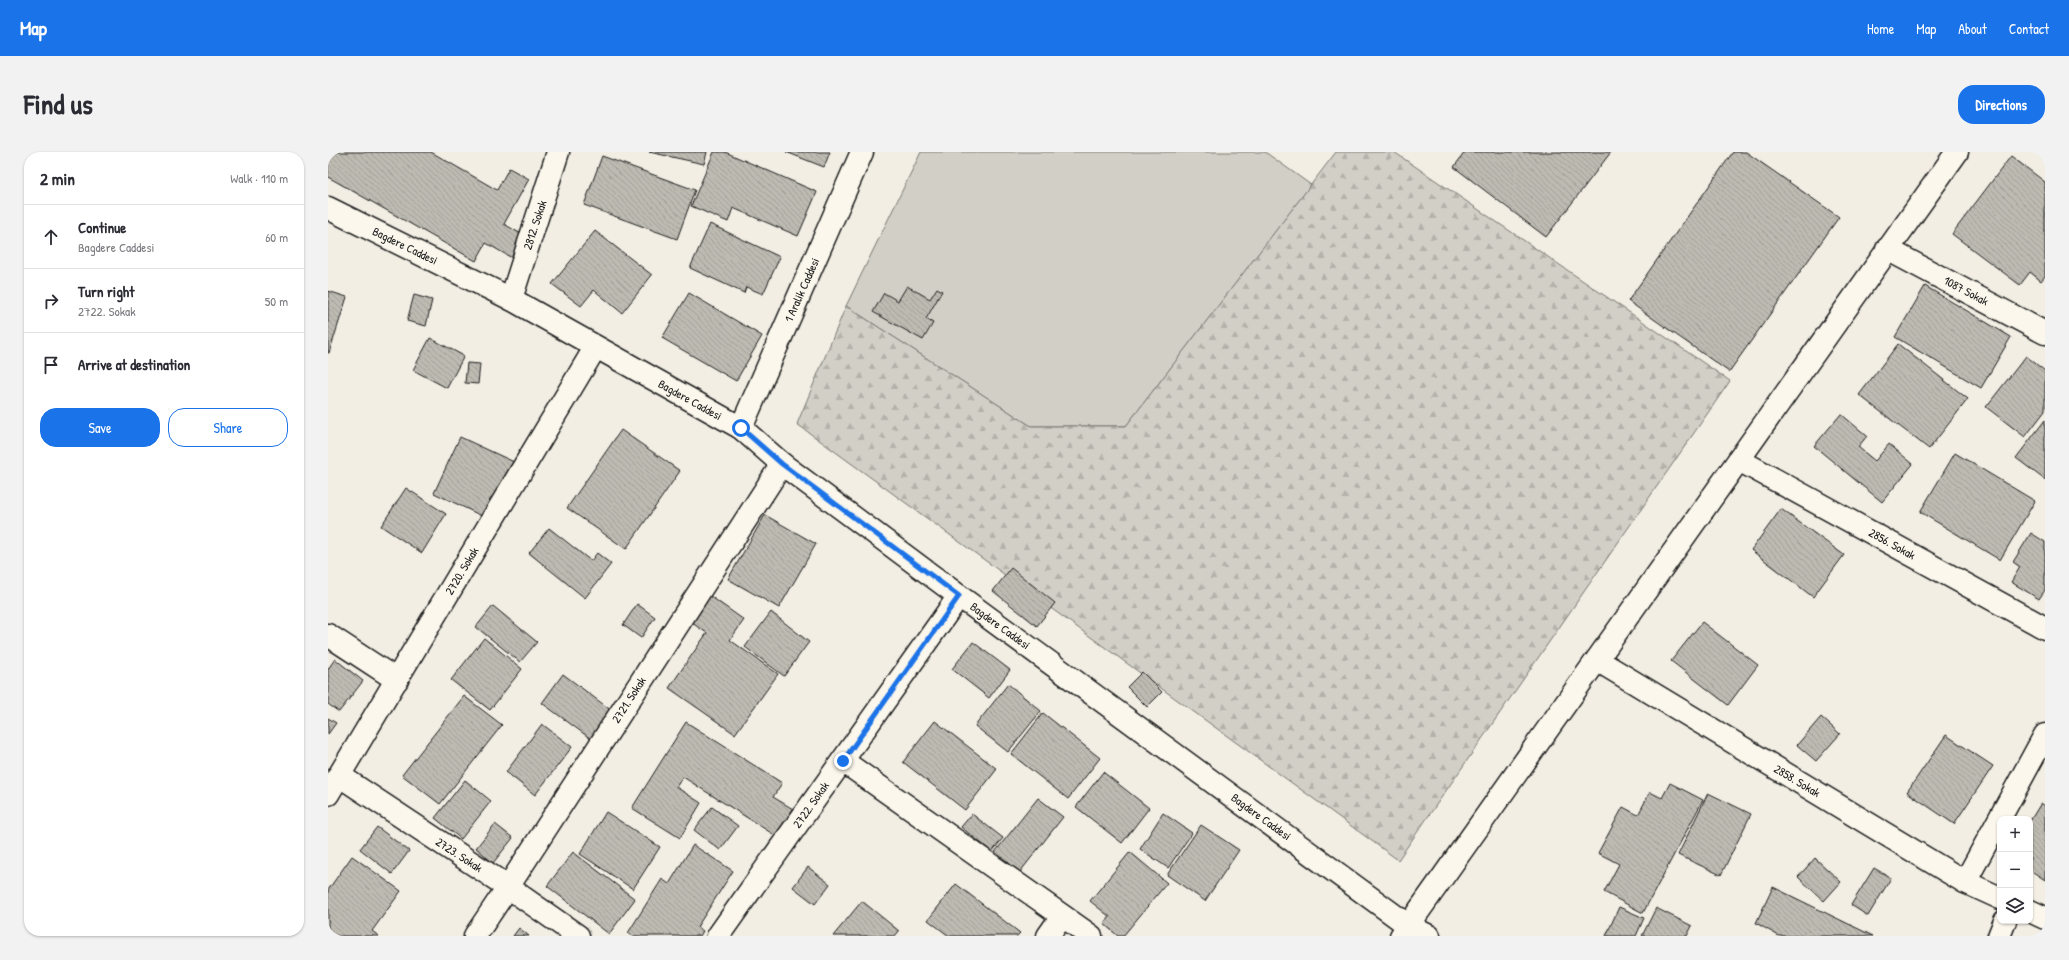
<!DOCTYPE html>
<meta charset="utf-8">
<style>
body{margin:0;font-family:"Patrick Hand",sans-serif;background:#f2f2f3;color:#2b2b33}
.controls{position:absolute;right:12px;bottom:12px;display:grid;overflow:hidden;border-radius:8px;box-shadow:0 1px 3px #0004}
.controls button{width:36px;height:36px;display:grid;place-items:center;padding:0;border:0;border-bottom:1px solid #e1e1e2;background:#fff;color:#2b2b33;font:20px sans-serif}
.stop{position:absolute;width:12px;height:12px;margin:-9px;border:3px solid #1a73e8;border-radius:50%;background:#fff}
.stop.end{background:#1a73e8;border-color:#fff;box-shadow:0 1px 4px #0008}
.list{margin:0;padding:0;list-style:none}
h2{display:flex;justify-content:space-between;align-items:center;height:52px;margin:0;padding:0 16px;font-size:17px}
h2 small{font-size:13px;font-weight:400;color:#7c7c81}
.list li{display:grid;grid-template-columns:26px 1fr auto;gap:12px;align-items:center;box-sizing:border-box;height:64px;padding:0 16px;border-top:1px solid #e1e1e2}
.list b{display:block;font-size:15px;white-space:nowrap}
.list p{margin:0;font-size:13px;white-space:nowrap;color:#7c7c81}
.list em{font-size:13px;font-style:normal;color:#7c7c81}
.actions{display:flex;gap:8px;padding:12px 16px}
.actions a{flex:1;padding:9px 0;border:1px solid #1a73e8;border-radius:16px;text-align:center;font-size:14px;color:#1a73e8}
.actions .main{background:#1a73e8;color:#fff}
.icon{flex:none;width:22px;height:22px;fill:none;stroke:currentColor;stroke-width:2;stroke-linecap:round;stroke-linejoin:round}
.map{position:relative;flex:none;width:1717px;height:784px;overflow:hidden;border-radius:16px}
header{display:flex;align-items:center;gap:24px;box-sizing:border-box;height:56px;padding:0 20px;background:#1a73e8;color:#fff}
header strong{font-size:19px}
nav{display:flex;gap:22px;margin-inline-start:auto;font-size:14px}
.intro{display:flex;align-items:center;justify-content:space-between;box-sizing:border-box;height:96px;padding:0 24px}
h1{margin:0;font-size:28px}
.button{padding:10px 18px;border-radius:16px;background:#1a73e8;color:#fff;font-size:14px;font-weight:700}
main{display:flex;gap:24px;padding:0 24px}
aside{flex:1;background:#fff;border-radius:16px;box-shadow:0 1px 3px #0004}
.map>svg:first-child{display:block}
</style>
<header>
<strong>Map</strong>
<nav><a>Home</a><a>Map</a><a>About</a><a>Contact</a></nav>
</header>
<div class="intro"><h1>Find us</h1><a class="button">Directions</a></div>
<main>
<aside>
<h2>2 min<small>Walk · 110 m</small></h2>
<ul class="list">
<li><svg class="icon" aria-label="ahead" viewBox="0 0 24 24"><path d="M12 20V5M6 11l6-6 6 6"/></svg><div><b>Continue</b><p>Bagdere Caddesi</p></div><em>60 m</em></li>
<li><svg class="icon" aria-label="right" viewBox="0 0 24 24"><path d="M7 20v-9h11M14 6l5 5-5 5"/></svg><div><b>Turn right</b><p>2722. Sokak</p></div><em>50 m</em></li>
<li><svg class="icon" aria-label="arrive" viewBox="0 0 24 24"><path d="M6 21V4h12l-3 4 3 4H6"/></svg><div><b>Arrive at destination</b></div></li>
</ul>
<div class="actions"><a class="main">Save</a><a>Share</a></div>
</aside>
<div class="map">
<svg width="1717" height="784" viewBox="0 0 1717 784">
<defs>
<pattern id="forest-firs" width="22" height="20" patternUnits="userSpaceOnUse"><rect width="22" height="20" fill="#d2cfc6"/><path d="M5 1l3.5 6h-7zM16 11l3.5 6h-7z" fill="#b4b1aa"/></pattern>
<pattern id="building-back-hatch" width="6" height="6" patternUnits="userSpaceOnUse"><rect width="6" height="6" fill="#bdbab1"/><path d="M-1 5l2 2M0 0l6 6M5-1l2 2" fill="none" stroke="#a29f98"/></pattern>
</defs>
<rect width="100%" height="100%" fill="#f2eee4"/>
<filter id="ink" filterUnits="userSpaceOnUse"><feTurbulence type="fractalNoise" baseFrequency=".025" numOctaves="2"/><feDisplacementMap in="SourceGraphic" scale="8" xChannelSelector="R" yChannelSelector="G"/><feConvolveMatrix kernelMatrix="1 2 1 2 8 2 1 2 1" color-interpolation-filters="sRGB"/></filter>
<g filter="url(#ink)">
<path fill="#d2cfc6" stroke="#777671" d="M593 0H937L983 33 798 274H703L518 154Z"/>
<path fill="url(#forest-firs)" stroke="#777671" d="M1008 0H1066L1402 229 1070 708 469 272 518 154 703 274H798Z"/>
<g fill="url(#building-back-hatch)" stroke="#1c1c1c">
<path d="M0 0H103L169 38 181 16 201 27 176 72 202 87 189 109 158 91 148 109 0 25Z"/>
<path d="M321 0H379L376 12Z"/>
<path d="M386 0H397L489 40 470 84 405 56 400 70 363 54Z"/>
<path d="M458 0H502L496 15Z"/>
<path d="M1137 0H1283L1218 85 1126 15Z"/>
<path d="M1405 0H1418L1511 65 1401 220 1300 149Z"/>
<path d="M274 4 367 38 349 87 256 53Z"/>
<path d="M1683 4 1717 30V124L1713 129 1702 120 1692 133 1624 82Z"/>
<path d="M382 72 452 105 435 142 418 135 416 141 362 116Z"/>
<path d="M267 79 324 123 294 161 266 138 253 154 224 132Z"/>
<path d="M579 134 602 147 609 136 614 139 598 167 605 171 595 188 545 160 556 141 570 149Z"/>
<path d="M1597 134 1683 185 1653 236 1567 185Z"/>
<path d="M0 139 19 145 1 201H0Z"/>
<path d="M361 141 434 184 408 229 334 186Z"/>
<path d="M86 143 104 148 98 174 79 169Z"/>
<path d="M102 186 136 204 119 236 85 218Z"/>
<path d="M1570 192 1640 247 1601 297 1531 243Z"/>
<path d="M1698 204 1717 219V259L1697 285 1658 255Z"/>
<path d="M139 211 152 212 150 232 137 231Z"/>
<path d="M1513 262 1539 284 1530 295 1547 309 1561 292 1585 312 1554 350 1486 294Z"/>
<path d="M1717 268V328L1688 306Z"/>
<path d="M293 278 352 319 298 397 239 356Z"/>
<path d="M132 285 186 310 158 366 106 341Z"/>
<path d="M1627 301 1707 349 1672 408 1592 360Z"/>
<path d="M78 336 118 362 94 401 53 374Z"/>
<path d="M1453 357 1516 403 1485 445 1423 398Z"/>
<path d="M437 363 488 392 451 456 400 427Z"/>
<path d="M221 376 263 409 269 401 283 412 257 446 201 401Z"/>
<path d="M1703 381 1717 390V438L1711 447 1683 430 1692 415 1685 410Z"/>
<path d="M683 416 727 451 709 474 665 439Z"/>
<path d="M382 444 416 468 402 488 450 522 407 582 341 536 379 481 364 471Z"/>
<path d="M309 452 327 465 313 486 295 473Z"/>
<path d="M165 454 209 490 192 510 148 475Z"/>
<path d="M443 460 481 490 456 524 417 495Z"/>
<path d="M1374 470 1430 513 1400 553 1343 509Z"/>
<path d="M156 486 194 517 162 558 123 528Z"/>
<path d="M645 490 682 518 661 546 624 517Z"/>
<path d="M7 507 35 529 11 560 0 552V517Z"/>
<path d="M814 520 834 540 819 555 799 535Z"/>
<path d="M235 522 284 559 263 587 214 551Z"/>
<path d="M680 532 713 559 680 600 647 574Z"/>
<path d="M136 544 174 573 112 652 74 623Z"/>
<path d="M715 561 772 606 740 647 683 602Z"/>
<path d="M1493 565 1512 582 1488 609 1469 593Z"/>
<path d="M0 566 8 571 0 582Z"/>
<path d="M607 569 669 617 637 658 575 610Z"/>
<path d="M358 570 454 631 445 645 465 657 448 684 355 625 348 635 373 651 352 686 304 656Z"/>
<path d="M214 572 244 595 207 643 178 620Z"/>
<path d="M1618 583 1665 614 1626 672 1579 640Z"/>
<path d="M775 620 821 656 794 691 748 655Z"/>
<path d="M137 628 163 649 133 687 107 666Z"/>
<path d="M1342 631 1375 648 1315 761 1276 740 1291 712 1270 701 1295 655 1310 663 1322 640 1334 646Z"/>
<path d="M1380 641 1423 662 1393 723 1350 703Z"/>
<path d="M710 646 735 665 692 720 667 700Z"/>
<path d="M1713 651 1717 654V728L1702 718V669Z"/>
<path d="M384 655 410 674 392 698 366 678Z"/>
<path d="M278 660 332 695 305 737 252 702Z"/>
<path d="M835 661 864 681 840 716 812 697Z"/>
<path d="M644 662 675 686 664 700 633 675Z"/>
<path d="M167 672 185 686 165 711 148 696Z"/>
<path d="M873 673 911 698 877 749 839 723Z"/>
<path d="M49 675 81 699 64 722 32 697Z"/>
<path d="M365 693 405 719 369 775 375 779 372 784H305L300 781 334 727 341 732Z"/>
<path d="M245 700 307 747 281 782 219 734Z"/>
<path d="M802 700 839 731 795 784H790L776 772 782 765 762 749Z"/>
<path d="M24 704 73 739 44 779 51 784H0V738Z"/>
<path d="M1487 706 1513 730 1496 749 1470 725Z"/>
<path d="M480 715 502 732 487 752 465 735Z"/>
<path d="M1546 716 1563 726 1540 764 1523 753Z"/>
<path d="M628 732 692 781 689 784H621L600 768Z"/>
<path d="M1445 735 1545 784H1451L1428 771Z"/>
<path d="M534 749 571 779 567 784H505Z"/>
<path d="M1291 755 1316 766 1308 784H1278Z"/>
<path d="M1328 756 1364 774 1359 784H1314Z"/>
<path d="M191 776 201 784H185Z"/>
</g>
<g fill="none" stroke-linecap="round" stroke-linejoin="round">
<g stroke="#1c1c1c" stroke-width="25">
<g id="minor">
<path d="M1559 97 1717 181"/>
<path d="M183 147 230 0"/>
<path d="M1411 308 1717 476"/>
<path d="M0 483 69 528"/>
<path d="M1269 508 1637 730 1672 746"/>
<path d="M515 609 763 784"/>
<path d="M12 624 180 735 250 784"/>
<path d="M0 642 267 196"/>
<path d="M1637 730 1717 583"/>
<path d="M1702 759 1717 766"/>
<path d="M147 784 180 735 454 312"/>
<path d="M390 784 631 444"/>
<path d="M720 784 734 764"/>
<path d="M1073 784 1629 0"/>
<path d="M1671 784 1677 769"/>
</g>
</g>
<g stroke="#1c1c1c" stroke-width="25">
<g id="major">
<path d="M0 56 183 147 413 276 454 312 631 444 1081 774 1101 784"/>
<path d="M413 276 534 0"/>
</g>
</g>
<use href="#minor" stroke="#fbf7ec" stroke-width="22"/>
<use href="#major" stroke="#fbf7ec" stroke-width="22"/>
</g>
</g>
<g fill="none" stroke-linecap="round" stroke-linejoin="round" filter="url(#ink)">
<path stroke="#1a73e8" stroke-width="5" d="M413 276 454 312 631 444 515 609"/>
</g>
<g text-anchor="middle" stroke-width="3" stroke-linejoin="round" paint-order="stroke">
<g font-size="12" fill="#1c1c1c" stroke="#fbf7ec">
<text transform="translate(207 73) rotate(-72)" y="4">2812. Sokak</text>
<text transform="translate(77 94) rotate(26)" y="4">Bagdere Caddesi</text>
<text transform="translate(474 138) rotate(-66)" y="4">1 Aralik Caddesi</text>
<text transform="translate(1638 139) rotate(28)" y="4">1087 Sokak</text>
<text transform="translate(362 248) rotate(29)" y="4">Bagdere Caddesi</text>
<text transform="translate(1564 392) rotate(29)" y="4">2856. Sokak</text>
<text transform="translate(134 419) rotate(-59)" y="4">2720. Sokak</text>
<text transform="translate(672 474) rotate(36)" y="4">Bagdere Caddesi</text>
<text transform="translate(301 548) rotate(-57)" y="4">2721. Sokak</text>
<text transform="translate(1469 629) rotate(31)" y="4">2858. Sokak</text>
<text transform="translate(483 653) rotate(-55)" y="4">2722. Sokak</text>
<text transform="translate(933 665) rotate(36)" y="4">Bagdere Caddesi</text>
<text transform="translate(131 703) rotate(33)" y="4">2723. Sokak</text>
</g>
</g>
</svg>
<div class="controls">
<button>+</button>
<button>−</button>
<button><svg class="icon" aria-label="layers" viewBox="0 0 24 24"><path d="M12 4l9 5-9 5-9-5zM3 14l9 5 9-5"/></svg></button>
</div>
<div class="stop" style="left:413px;top:276px"></div>
<div class="stop end" style="left:515px;top:609px"></div>
</div>
</main>
